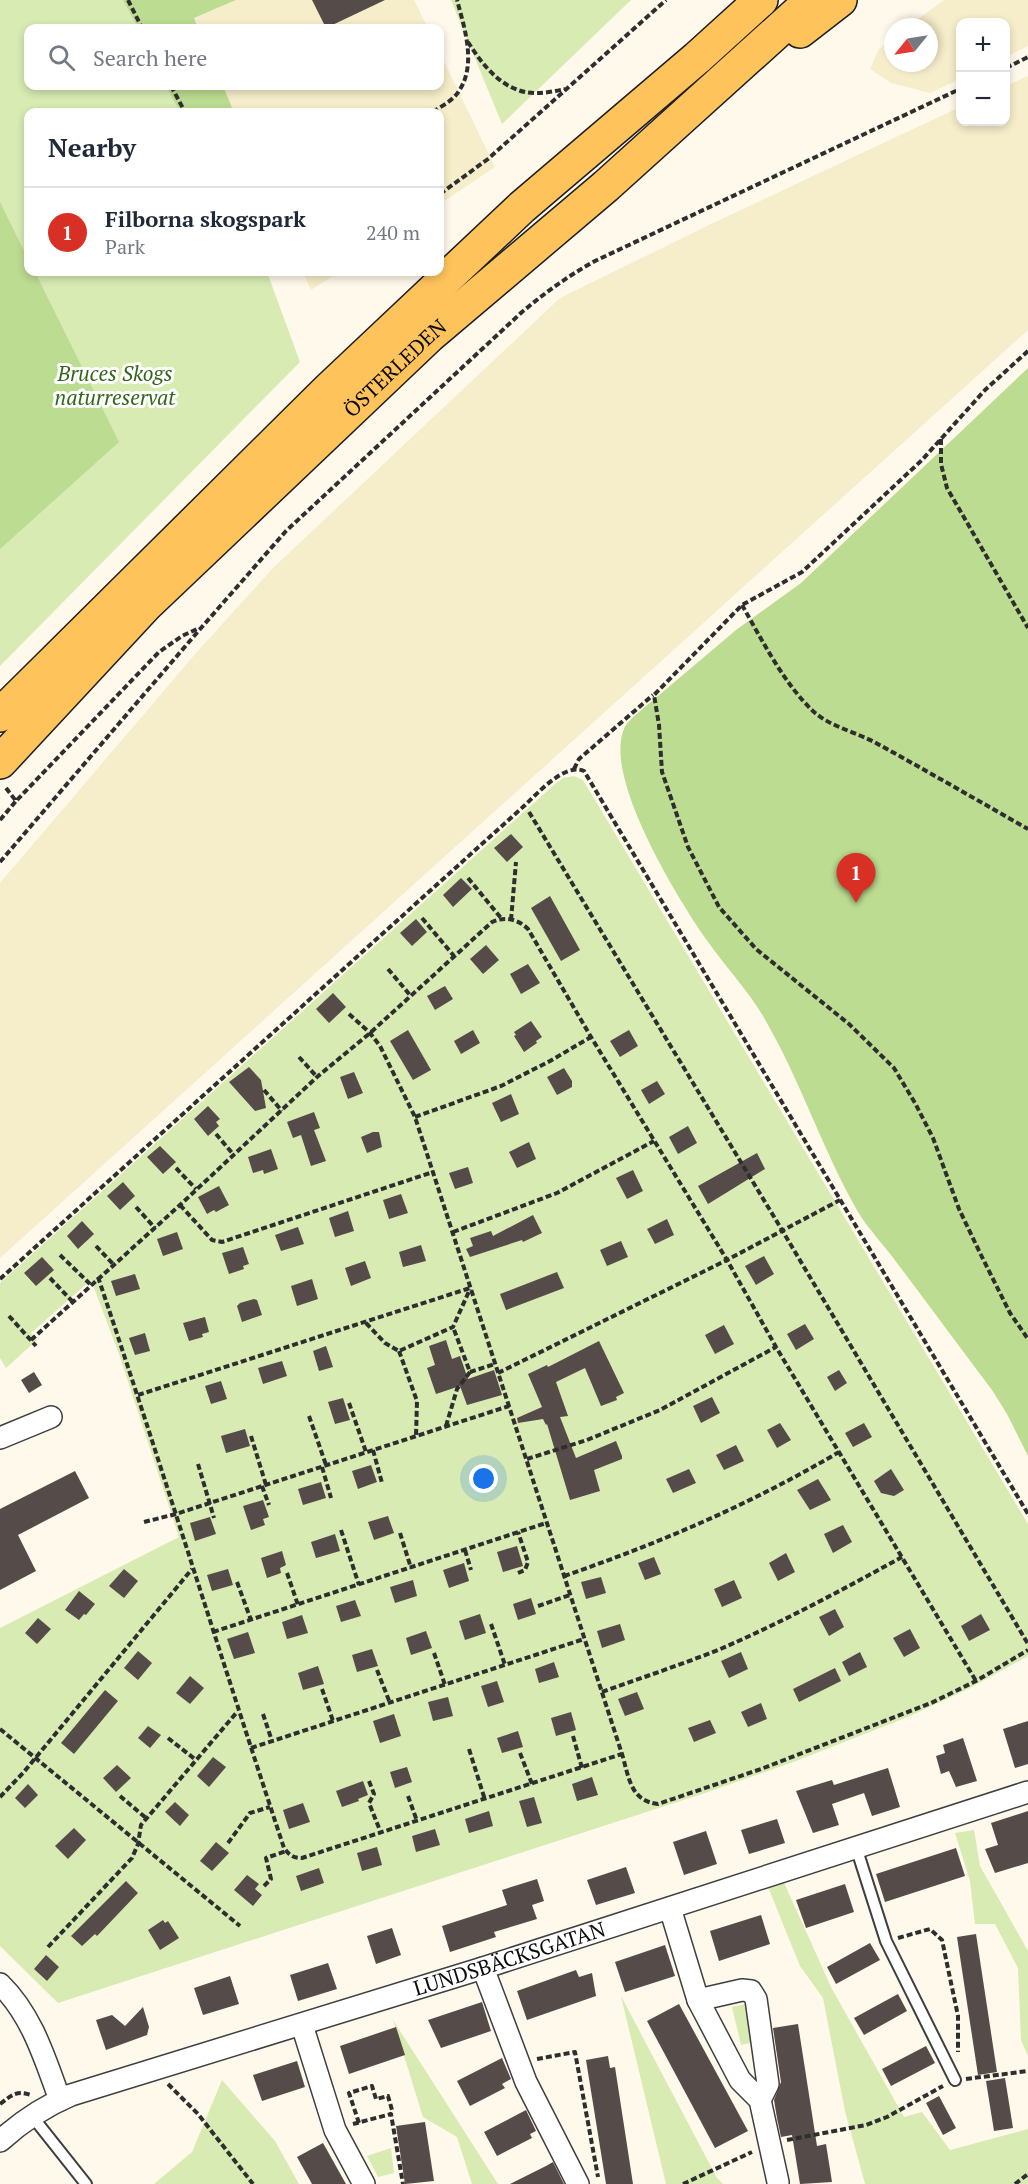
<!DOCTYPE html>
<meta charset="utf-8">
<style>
body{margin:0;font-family:"PT Serif",serif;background:#f2f2f3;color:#1f2937}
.controls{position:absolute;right:18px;top:18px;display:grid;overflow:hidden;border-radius:12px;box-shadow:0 3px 9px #0003}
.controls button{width:54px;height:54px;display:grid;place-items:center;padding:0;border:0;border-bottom:2px solid #e0e1e3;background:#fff;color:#1f2937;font:30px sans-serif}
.compass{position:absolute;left:884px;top:18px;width:54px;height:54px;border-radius:50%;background:#fff;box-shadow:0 3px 9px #0003;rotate:240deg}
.you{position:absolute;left:484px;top:1479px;width:21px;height:21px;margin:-15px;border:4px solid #fff;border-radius:50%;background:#1a73e8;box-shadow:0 0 0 9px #1a73e833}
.badge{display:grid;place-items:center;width:39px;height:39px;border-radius:50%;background:#d93025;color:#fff;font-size:20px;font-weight:700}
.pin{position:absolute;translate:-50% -50px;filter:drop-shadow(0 2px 3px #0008)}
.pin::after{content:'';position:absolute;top:32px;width:21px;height:18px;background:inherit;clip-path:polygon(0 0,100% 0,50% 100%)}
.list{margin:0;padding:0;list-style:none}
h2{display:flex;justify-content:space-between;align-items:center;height:78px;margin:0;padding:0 24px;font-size:26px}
h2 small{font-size:20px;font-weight:400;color:#747a83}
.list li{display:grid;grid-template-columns:39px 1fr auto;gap:18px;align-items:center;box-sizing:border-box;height:90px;padding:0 24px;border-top:2px solid #e0e1e3}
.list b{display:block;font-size:22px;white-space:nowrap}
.list p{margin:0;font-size:20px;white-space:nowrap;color:#747a83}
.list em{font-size:20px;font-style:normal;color:#747a83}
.icon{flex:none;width:33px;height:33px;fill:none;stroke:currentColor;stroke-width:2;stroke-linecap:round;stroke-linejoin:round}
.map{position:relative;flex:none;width:1028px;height:2184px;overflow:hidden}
.search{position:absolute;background:#fff;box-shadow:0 3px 9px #0003;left:24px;top:24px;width:420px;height:66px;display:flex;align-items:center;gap:15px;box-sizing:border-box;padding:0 21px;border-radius:12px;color:#747a83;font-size:22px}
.panel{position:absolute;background:#fff;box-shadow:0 3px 9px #0003;left:24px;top:108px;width:420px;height:168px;border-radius:12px}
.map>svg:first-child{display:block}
</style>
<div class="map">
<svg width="1028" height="2184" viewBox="0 0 1028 2184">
<rect width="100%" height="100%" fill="#fff9eb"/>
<g fill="#f6edca">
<path d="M236 0H414L428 28H198L194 18Z"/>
<path d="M944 0H1028V46L1006 57V22H960V79L930 93 891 83 870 69 879 49 893 38V63H929V27H907Z"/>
<path d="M440 53 495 167 440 204V112H234L223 86H440Z"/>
<path d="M1028 76V330L0 1258V883L196 653 274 567 560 298 709 225 960 107V122H1006V86Z"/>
<path d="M303 272H339L311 290Z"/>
</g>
<g fill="#d7ebb3">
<path d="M0 0H189L161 28H28V86H190L204 112H28V272H267L300 362 0 666Z"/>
<path d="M451 0H631L502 124Z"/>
<path d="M574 776 583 780 1028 1524V1656L968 1689 910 1716 796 1761 705 1793 58 2003 0 1946V1628L179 1537 119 1354 91 1280 31 1333 37 1340 6 1368 0 1358V1283L555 784 563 778Z"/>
<path d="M974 1830 980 1866 1028 1951V2056L1021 2040 1018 1968 995 1924H975L970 1881 955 1833Z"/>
<path d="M781 1876 832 1989 904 2117 922 2112 950 2150 1028 2129V2184H865L845 2111 823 1998 800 1966 766 1882Z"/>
<path d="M621 1996 717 2178 723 2184H666Z"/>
<path d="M754 2002 759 2041 741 2045 732 2007Z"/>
<path d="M393 2020 498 2184H472L457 2137 423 2117Z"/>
<path d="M222 2080 275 2141 299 2184H154L192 2152Z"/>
<path d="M391 2148 394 2173 378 2177 367 2156Z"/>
</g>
<g fill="#bcdc91">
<path d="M123 0H236L194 18 198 28H138Z"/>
<path d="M166 86H223L234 112H180Z"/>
<path d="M0 202 28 259V272H35L119 442 0 549Z"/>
<path d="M1028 368V1456L1007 1414 992 1390C960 1348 929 1305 897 1263 885 1246 869 1230 858 1212 822 1149 800 1079 763 1016 747 989 724 965 706 939 678 899 603 777 624 729 625 725 629 722 632 718L736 630 801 583Z"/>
</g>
<g fill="#554b48">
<path d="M312 0H385L326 28Z"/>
<path d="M511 834 523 847 507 862 494 848Z"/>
<path d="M461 878 472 889 453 907 443 895Z"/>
<path d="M550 896 580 950 561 961 531 908Z"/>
<path d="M416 919 427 932 412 946 400 933Z"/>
<path d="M486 945 499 960 483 974 470 959Z"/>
<path d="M528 964 540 983 521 994 510 974Z"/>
<path d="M445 986 453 999 435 1010 427 996Z"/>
<path d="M333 993 346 1007 329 1023 316 1009Z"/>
<path d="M531 1021 542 1037 536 1041 537 1043 524 1052 514 1036 516 1035 514 1032Z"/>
<path d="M408 1030 431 1070 413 1080 390 1041Z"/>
<path d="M473 1030 480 1043 461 1054 454 1041Z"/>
<path d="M629 1030 638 1046 620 1057 610 1041Z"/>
<path d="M249 1067 261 1080 266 1108 255 1111 229 1082Z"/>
<path d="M564 1068 572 1081V1087L557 1095 547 1077Z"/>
<path d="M354 1072 363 1093 348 1099 340 1077Z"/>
<path d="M657 1081 665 1094 649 1104 641 1090Z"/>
<path d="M511 1094 519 1114 501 1122 492 1103Z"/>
<path d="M208 1106 220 1119 216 1122 219 1126 208 1136 194 1119Z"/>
<path d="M314 1112 320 1128 314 1130 326 1161 311 1166 301 1135 293 1138 287 1122Z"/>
<path d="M688 1126 697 1143 678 1154 669 1137Z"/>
<path d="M373 1132H379L382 1147 367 1153 361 1137Z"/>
<path d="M529 1142 536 1159 517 1168 509 1152Z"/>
<path d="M160 1146 176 1162 163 1174 147 1157Z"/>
<path d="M271 1149 278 1169 264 1174 263 1170 253 1173 248 1157Z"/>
<path d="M757 1153 765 1169 708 1204 698 1186Z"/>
<path d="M468 1167 473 1183 455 1189 449 1173Z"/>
<path d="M633 1170 643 1191 627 1199 616 1178Z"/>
<path d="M123 1182 135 1196 120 1210 107 1196Z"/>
<path d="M219 1186 229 1205 216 1212 214 1210 207 1214 198 1197Z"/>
<path d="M401 1194 408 1213 389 1219 383 1200Z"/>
<path d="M348 1211 354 1231 335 1237 329 1218Z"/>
<path d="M533 1215 542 1233 523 1242 522 1240 470 1257 466 1249 473 1246 470 1238 491 1231 493 1236Z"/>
<path d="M667 1219 674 1235 655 1244 647 1229Z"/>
<path d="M82 1221 94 1234 78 1249 67 1236Z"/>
<path d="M298 1227 304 1244 281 1251 275 1235Z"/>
<path d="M177 1232 183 1249 163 1256 157 1239Z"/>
<path d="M621 1241 628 1257 607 1266 600 1250Z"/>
<path d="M421 1245 426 1261 403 1267 399 1252Z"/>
<path d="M243 1247 249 1264 243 1266 244 1269 229 1274 222 1253Z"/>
<path d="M764 1256 774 1274 756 1285 745 1266Z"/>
<path d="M42 1257 54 1270 36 1286 24 1273Z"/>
<path d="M365 1261 371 1278 351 1286 345 1268Z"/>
<path d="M557 1272 564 1288 506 1310 500 1294Z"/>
<path d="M135 1274 140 1289 116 1296 111 1281Z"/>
<path d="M312 1279 318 1299 297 1306 291 1286Z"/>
<path d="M254 1299 257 1300 262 1315 242 1322 237 1306 240 1303Z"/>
<path d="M205 1317 209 1332 202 1334 203 1337 189 1341 183 1323Z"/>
<path d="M805 1324 814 1339 796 1350 787 1334Z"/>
<path d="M724 1325 734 1344 715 1354 705 1335Z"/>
<path d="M145 1333 150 1351 135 1355 129 1338Z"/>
<path d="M446 1340 452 1359 460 1356 468 1379 494 1370 502 1395 467 1405 460 1386 436 1394 427 1368 435 1365 429 1346Z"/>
<path d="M599 1341 624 1393 616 1397 617 1400 601 1406 585 1368 556 1382 568 1416 560 1417 576 1458 616 1441 622 1456V1459L594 1470 600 1491 570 1500 547 1424 546 1425 543 1419 518 1423 517 1418 542 1407 528 1374 547 1365 548 1367Z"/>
<path d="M326 1346 333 1367 319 1371 313 1351Z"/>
<path d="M282 1361 287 1376 263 1384 258 1368Z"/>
<path d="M839 1370 847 1383 835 1391 827 1377Z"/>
<path d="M34 1372 42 1385 29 1393 21 1380Z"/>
<path d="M221 1381 227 1399 211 1404 205 1386Z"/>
<path d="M712 1397 720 1413 701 1423 693 1406Z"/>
<path d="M343 1398 350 1420 335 1424 328 1402Z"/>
<path d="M780 1423 791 1440 777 1448 767 1430Z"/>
<path d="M864 1423 872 1437 853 1447 845 1433Z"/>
<path d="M245 1429 250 1446 226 1453 221 1436Z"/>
<path d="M736 1445 744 1461 724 1470 716 1455Z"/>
<path d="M371 1465 377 1482 358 1489 352 1471Z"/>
<path d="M689 1469 696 1483 673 1493 666 1479Z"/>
<path d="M891 1469 904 1490 894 1496 881 1493 874 1481Z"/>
<path d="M75 1471 89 1498 18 1535 36 1571 0 1590V1509Z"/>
<path d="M818 1479 831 1500 810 1510 797 1490Z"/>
<path d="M321 1482 326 1498 303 1505 298 1489Z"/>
<path d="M263 1500 269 1517 263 1519 265 1525 251 1530 243 1506Z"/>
<path d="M388 1516 394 1533 374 1540 368 1522Z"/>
<path d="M210 1517 216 1534 195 1541 190 1523Z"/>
<path d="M843 1525 852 1542 833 1553 824 1534Z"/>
<path d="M335 1534 340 1551 316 1558 311 1542Z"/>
<path d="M517 1546 523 1566 503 1572 497 1552Z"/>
<path d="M282 1551 286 1565 280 1568 281 1573 267 1578 261 1558Z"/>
<path d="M786 1553 795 1572 778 1581 769 1563Z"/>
<path d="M654 1557 661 1574 645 1580 638 1563Z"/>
<path d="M464 1563 469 1581 449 1588 443 1570Z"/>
<path d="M124 1569 138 1581 124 1598 109 1586Z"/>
<path d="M228 1569 233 1585 212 1591 207 1575Z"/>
<path d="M601 1577 606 1593 586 1599 581 1582Z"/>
<path d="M413 1580 417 1596 395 1603 390 1587Z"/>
<path d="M734 1580 742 1598 722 1607 714 1589Z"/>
<path d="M79 1591 95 1604 86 1615 84 1614 79 1620 65 1610Z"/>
<path d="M531 1598 536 1614 518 1620 513 1604Z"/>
<path d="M355 1600 361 1616 341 1622 336 1606Z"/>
<path d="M835 1609 844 1627 829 1636 819 1617Z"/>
<path d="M480 1614 486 1633 465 1640 459 1621Z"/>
<path d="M981 1614 990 1630 969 1641 961 1626Z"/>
<path d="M302 1615 308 1633 287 1639 282 1622Z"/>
<path d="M38 1618 51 1629 37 1644 25 1633Z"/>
<path d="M620 1624 625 1640 602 1648 597 1631Z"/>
<path d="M910 1629 920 1648 904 1657 893 1638Z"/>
<path d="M426 1631 432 1648 411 1655 406 1638Z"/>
<path d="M248 1632 255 1653 234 1659 227 1639Z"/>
<path d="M372 1649 378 1666 357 1672 352 1655Z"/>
<path d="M138 1651 152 1663 138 1680 124 1668Z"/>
<path d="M741 1652 748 1669 729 1678 721 1661Z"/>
<path d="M860 1652 867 1667 849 1676 842 1662Z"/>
<path d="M554 1662 559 1677 539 1683 535 1669Z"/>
<path d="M318 1666 324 1684 303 1690 298 1673Z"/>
<path d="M835 1668 841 1681 799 1702 793 1689Z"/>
<path d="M190 1676 204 1688 190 1704 176 1693Z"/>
<path d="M497 1681 504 1702 488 1707 481 1686Z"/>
<path d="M105 1690 118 1701 74 1754 61 1743Z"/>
<path d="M637 1692 644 1709 625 1716 618 1699Z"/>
<path d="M448 1697 453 1716 433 1721 428 1702Z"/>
<path d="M761 1703 767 1719 748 1727 741 1712Z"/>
<path d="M571 1712 576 1730 556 1736 551 1718Z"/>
<path d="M394 1714 401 1736 380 1743 373 1721Z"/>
<path d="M710 1720 716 1733 694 1742 688 1728Z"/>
<path d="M1028 1721V1764L1015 1768 1003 1729Z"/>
<path d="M148 1726 161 1735 150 1748 138 1738Z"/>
<path d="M518 1731 523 1747 502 1753 497 1738Z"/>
<path d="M963 1738 977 1781 956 1787 949 1771 941 1774 936 1756 945 1753 943 1745Z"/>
<path d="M213 1757 226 1767 209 1787 197 1776Z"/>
<path d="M117 1765 131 1778 116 1792 103 1778Z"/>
<path d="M407 1767 412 1782 395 1788 390 1772Z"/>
<path d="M888 1768 900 1807 872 1816 864 1793 832 1804 839 1825 813 1833 796 1791 832 1780 834 1785Z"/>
<path d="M592 1777 598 1795 577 1801 572 1784Z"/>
<path d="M363 1781 368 1795 358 1799 359 1801 342 1807 336 1791Z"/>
<path d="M28 1784 38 1795 25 1808 15 1798Z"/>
<path d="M534 1797 542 1823 527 1827 519 1801Z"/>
<path d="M175 1802 189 1815 180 1826 165 1812Z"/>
<path d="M303 1803 310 1822 289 1829 283 1810Z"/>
<path d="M489 1811 493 1826 469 1833 465 1819Z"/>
<path d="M1028 1811V1863L995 1873 985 1849 998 1845 991 1823Z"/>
<path d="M777 1819 785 1843 749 1854 741 1830Z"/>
<path d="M74 1828 86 1840 68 1859 55 1846Z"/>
<path d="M435 1829 440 1845 416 1852 412 1836Z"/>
<path d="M706 1831 717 1864 684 1875 673 1842Z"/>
<path d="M216 1842 229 1853 212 1871 200 1861Z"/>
<path d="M377 1847 382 1865 362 1871 357 1853Z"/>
<path d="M956 1848 965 1876 885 1902 876 1874Z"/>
<path d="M626 1867 635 1893 596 1905 587 1880Z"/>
<path d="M319 1868 324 1883 301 1891 296 1876Z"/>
<path d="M247 1875 259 1884 255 1889 262 1895 253 1906 234 1890Z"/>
<path d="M537 1879 544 1901 532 1905 537 1919 494 1932 496 1937 450 1952 442 1926 507 1905 502 1890Z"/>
<path d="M126 1881 138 1893 97 1936 95 1934 82 1946 71 1936Z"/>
<path d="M845 1884 854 1912 806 1928 796 1900Z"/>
<path d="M761 1915 770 1944 719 1961 710 1931Z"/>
<path d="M163 1920 165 1923 168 1921 179 1938 160 1950 148 1930Z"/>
<path d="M392 1928 401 1955 376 1964 367 1936Z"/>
<path d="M976 1934 997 2072 978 2075 957 1937Z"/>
<path d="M870 1943 880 1960 836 1984 827 1967Z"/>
<path d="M665 1945 675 1976 625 1992 615 1962Z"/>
<path d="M46 1955 59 1967 47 1981 34 1969Z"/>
<path d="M328 1963 337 1989 298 2001 290 1975Z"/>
<path d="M576 1970 579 1977 592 1973 596 1996 527 2020 517 1991Z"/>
<path d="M230 1976 239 2004 203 2015 194 1988Z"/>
<path d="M898 1994 907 2011 864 2035 854 2018Z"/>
<path d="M482 2002 491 2031 441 2048 428 2020Z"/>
<path d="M679 2004 748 2131 715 2148 647 2021Z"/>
<path d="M143 2007 149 2027 147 2035 106 2050 96 2020 112 2015 125 2026Z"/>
<path d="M798 2024 817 2146 826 2144 832 2182 800 2184 792 2135 781 2137 777 2118 774 2100 781 2082 773 2028Z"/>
<path d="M396 2027 405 2055 349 2074 340 2046Z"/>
<path d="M926 2046 935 2063 891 2086 882 2069Z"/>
<path d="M608 2056 610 2068 615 2067 633 2184H606L586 2060Z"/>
<path d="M502 2058 511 2079 502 2084 505 2088 470 2106 457 2081Z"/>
<path d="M297 2061 305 2087 262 2101 253 2075Z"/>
<path d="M1005 2078 1013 2128 994 2131 986 2081Z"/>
<path d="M939 2096 956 2128 943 2135 926 2103Z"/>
<path d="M526 2110 536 2131 530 2134 532 2138 497 2156 484 2132Z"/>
<path d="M425 2122 434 2181 405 2184 396 2126Z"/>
<path d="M323 2143 346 2184H312L297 2157Z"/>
<path d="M553 2162 564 2184H510L546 2166Z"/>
</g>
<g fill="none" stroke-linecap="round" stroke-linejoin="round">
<g stroke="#3f3f3f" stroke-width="14">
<g id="service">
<path d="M856 1847 886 1941 955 2080"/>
<path d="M32 2116 86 2184"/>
</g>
</g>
<g stroke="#3f3f3f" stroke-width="24">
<g id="minor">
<path d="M0 1438 51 1417"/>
<path d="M670 1908 698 2000 740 2080 760 2100 778 2182"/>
<path d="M483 1968 526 2082 578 2184"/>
<path d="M0 1984C32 2015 45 2059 60 2100"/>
<path d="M698 2000 742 1990 751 1991 756 1999 768 2084 760 2100"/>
<path d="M302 2025 335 2130 364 2184"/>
<path id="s1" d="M0 2141C21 2122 45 2106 71 2095L483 1968 1028 1792"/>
</g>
</g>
<g stroke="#1d1d1d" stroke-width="36">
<g id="primary">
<path d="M800 31 840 0"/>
<path d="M0 715 329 389 522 207 697 58 761 0"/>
<path id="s2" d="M0 762 146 605 429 336 606 186 812 0"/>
</g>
</g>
<g stroke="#2e2e2e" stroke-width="4" stroke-dasharray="6 3" stroke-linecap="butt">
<path d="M128 0 142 28"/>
<path d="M468 42C483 66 505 94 537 93 546 93 556 91 565 89"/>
<path d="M1006 68 1028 57"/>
<path d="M171 86 185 112"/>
<path d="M433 112C440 107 450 102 456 95 478 68 465 30 457 0"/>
<path d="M440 194 488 159 666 0"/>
<path d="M1028 351 985 390 922 460 802 572 742 605 654 695 659 725 662 772 688 847 719 907 756 949 849 1024 894 1068 915 1103 933 1138 959 1209 981 1255 1010 1313 1028 1339"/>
<path d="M941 439V464L947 488 1028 628"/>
<path d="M742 605C762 640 784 684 814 712 831 727 856 732 876 743 927 771 977 800 1028 829"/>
<path d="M574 769 579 759 653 695"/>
<path d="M6 788 16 801 159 652 182 636 197 629"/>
<path d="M529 812 782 1230 1028 1644"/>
<path d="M0 820 16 801"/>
<path d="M0 862 201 628 286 531 522 312C546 292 568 276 595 261L960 89"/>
<path d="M468 878 501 918"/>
<path d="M422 918 454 956"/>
<path d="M511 920 516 862"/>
<path d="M388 969 410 995"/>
<path d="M349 1014 370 1033 380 1046 415 1117 622 1754C629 1777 630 1801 658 1804L761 1769 931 1703 976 1681 1028 1650"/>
<path d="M299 1057 317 1077"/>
<path d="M264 1090 282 1111"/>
<path d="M415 1117 501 1086 550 1061 591 1037"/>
<path d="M216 1134 233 1154"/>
<path d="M176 1168 196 1189"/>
<path d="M180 1205 212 1240 222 1242 433 1172"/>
<path d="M136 1207 155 1228"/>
<path d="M453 1232 557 1193 654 1141"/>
<path d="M96 1246 113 1264"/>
<path d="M60 1255 90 1284"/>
<path d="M98 1277C162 1467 221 1658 284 1848 289 1855 293 1858 302 1858L622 1754"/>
<path d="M50 1278 72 1301"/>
<path d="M0 1279 524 806C537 794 565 762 584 771L1028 1514"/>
<path d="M9 1316 36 1346"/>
<path d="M366 1323 385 1343 399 1351 453 1327 470 1289"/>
<path d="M31 1340 180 1205 317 1077 370 1033 492 922C505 916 518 919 528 929L591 1037 727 1260 776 1347 976 1681"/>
<path d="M399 1351 417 1401 416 1436"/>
<path d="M470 1372 495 1364"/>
<path d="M498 1373 727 1260 840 1200"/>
<path d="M138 1395 470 1288"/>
<path d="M349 1403 366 1452"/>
<path d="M309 1416 326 1465"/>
<path d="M446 1426 457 1389 470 1372 453 1327"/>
<path d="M251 1436 266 1485"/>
<path d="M373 1450 382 1483"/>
<path d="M527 1459 587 1440 660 1410 776 1347"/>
<path d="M198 1464 214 1518"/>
<path d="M322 1467 331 1498"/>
<path d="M262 1486 269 1505"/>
<path d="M144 1522 176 1514 509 1406"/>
<path d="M341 1530 359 1585"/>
<path d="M400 1533 411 1568"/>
<path d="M465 1550 471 1570"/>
<path d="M287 1573 298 1605"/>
<path d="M518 1573 525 1570 528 1562 518 1532"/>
<path d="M564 1576C660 1543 751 1504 839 1452"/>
<path d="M237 1582 251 1620"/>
<path d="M538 1606 570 1595"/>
<path d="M491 1624 505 1665"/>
<path d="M213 1632 546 1523"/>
<path d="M434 1653 445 1685"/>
<path d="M377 1670 390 1703"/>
<path d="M322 1689 333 1721"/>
<path d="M602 1692C641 1678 680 1665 718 1650 781 1623 842 1590 902 1557"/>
<path d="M263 1714 272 1741"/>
<path d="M0 1729 240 1926"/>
<path d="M573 1736 582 1768"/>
<path d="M168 1738 196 1760"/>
<path d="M251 1748 584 1639"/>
<path d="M469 1749 485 1800"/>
<path d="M520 1753 532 1784"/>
<path d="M369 1781 374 1794 369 1803 381 1833"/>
<path d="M120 1796 146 1818"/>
<path d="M408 1796 417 1821"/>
<path d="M0 1797 23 1773 192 1569"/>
<path d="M228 1843 250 1813 270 1807"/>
<path d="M264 1886 271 1879 266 1858 286 1851"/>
<path d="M898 1938 930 1929 942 1940 958 2016V2052"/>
<path d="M48 1947 132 1858 138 1844 141 1825 237 1712"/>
<path d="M537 2059 575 2052 598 2177"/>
<path d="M966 2079 1028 2071"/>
<path d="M168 2084 198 2114 253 2184"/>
<path d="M0 2104C12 2095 16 2090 31 2095"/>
<path d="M359 2123 349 2093 372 2086 376 2099 388 2096 392 2110 391 2114"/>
<path d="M353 2124 391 2114 403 2184"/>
<path d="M787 2140 866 2125 887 2117 943 2086"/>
<path d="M683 2184 752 2152"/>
<path d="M1015 2184 1028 2174"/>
</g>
<use href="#service" stroke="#fff" stroke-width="10"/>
<use href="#minor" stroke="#fff" stroke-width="21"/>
<use href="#primary" stroke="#ffc35b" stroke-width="33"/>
</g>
<g text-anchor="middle" stroke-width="6" stroke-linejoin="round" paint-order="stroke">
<g font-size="21" fill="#0c0c0c" stroke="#fff">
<text dy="7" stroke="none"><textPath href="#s2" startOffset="558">ÖSTERLEDEN</textPath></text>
<text dy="7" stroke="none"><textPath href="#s1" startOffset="544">LUNDSBÄCKSGATAN</textPath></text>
</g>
<g font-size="21" font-style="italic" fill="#33661a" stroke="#fff">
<text x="115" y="381">Bruces Skogs<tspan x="115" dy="24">naturreservat</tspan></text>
</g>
</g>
</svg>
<div class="controls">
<button>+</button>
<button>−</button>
</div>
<svg class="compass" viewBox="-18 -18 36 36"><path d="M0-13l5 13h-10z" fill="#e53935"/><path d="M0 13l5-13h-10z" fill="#747a83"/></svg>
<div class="you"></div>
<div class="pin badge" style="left:856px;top:903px">1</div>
<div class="search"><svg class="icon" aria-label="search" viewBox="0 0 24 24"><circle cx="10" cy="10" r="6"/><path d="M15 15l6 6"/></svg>Search here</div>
<section class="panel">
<h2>Nearby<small></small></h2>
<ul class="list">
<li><span class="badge">1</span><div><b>Filborna skogspark</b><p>Park</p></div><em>240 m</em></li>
</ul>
</section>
</div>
